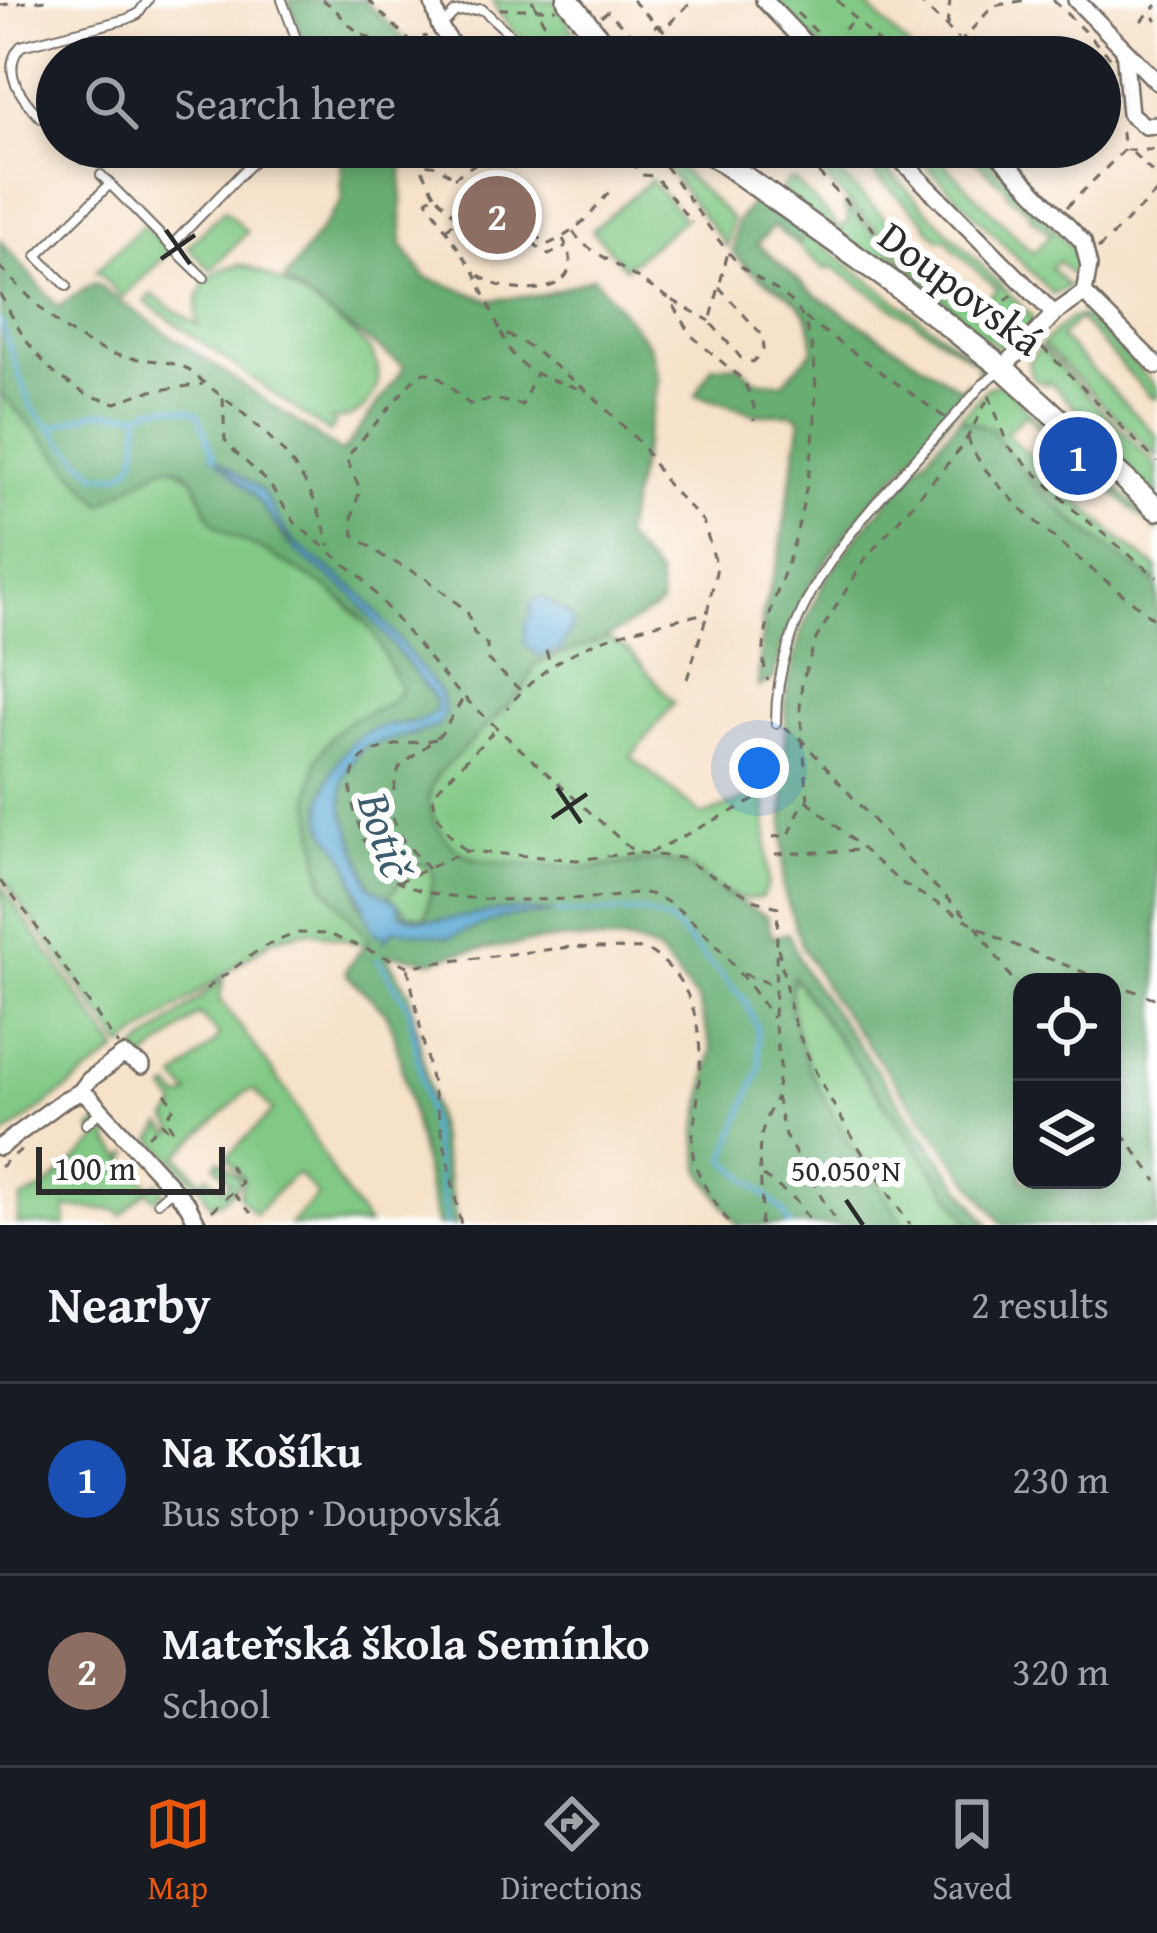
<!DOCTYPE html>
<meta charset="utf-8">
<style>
body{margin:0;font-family:"Gentium Book Plus",serif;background:#242831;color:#f1f3f6}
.controls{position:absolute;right:36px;bottom:36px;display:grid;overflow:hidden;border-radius:24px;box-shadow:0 6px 18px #0003}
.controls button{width:108px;height:108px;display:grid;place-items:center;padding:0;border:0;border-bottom:3px solid #363941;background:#171b24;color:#f1f3f6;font:60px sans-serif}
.scale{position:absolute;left:36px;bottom:30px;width:189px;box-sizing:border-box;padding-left:12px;border:6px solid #2b2b2b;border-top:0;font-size:33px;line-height:42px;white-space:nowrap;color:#2b2b2b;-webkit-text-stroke:9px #fff;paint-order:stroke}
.you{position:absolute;left:759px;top:768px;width:42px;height:42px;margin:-30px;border:9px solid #fff;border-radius:50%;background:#1a73e8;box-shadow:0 0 0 18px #1a73e833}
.badge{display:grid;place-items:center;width:78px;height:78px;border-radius:50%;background:#ea580c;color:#fff;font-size:39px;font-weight:700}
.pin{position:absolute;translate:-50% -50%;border:6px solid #fff;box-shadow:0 3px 12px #0006}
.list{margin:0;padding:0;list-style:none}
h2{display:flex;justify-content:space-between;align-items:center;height:156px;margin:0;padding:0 48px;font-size:51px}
h2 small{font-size:39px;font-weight:400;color:#9ea1a6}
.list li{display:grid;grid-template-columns:78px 1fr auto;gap:36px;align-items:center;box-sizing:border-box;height:192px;padding:0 48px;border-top:3px solid #363941}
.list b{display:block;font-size:45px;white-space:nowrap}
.list p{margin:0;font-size:39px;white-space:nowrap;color:#9ea1a6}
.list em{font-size:39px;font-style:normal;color:#9ea1a6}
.icon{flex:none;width:66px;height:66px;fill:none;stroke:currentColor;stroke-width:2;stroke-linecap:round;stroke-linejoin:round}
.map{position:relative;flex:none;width:1157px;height:1225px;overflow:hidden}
.search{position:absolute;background:#171b24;box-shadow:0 6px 18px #0003;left:36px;right:36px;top:36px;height:132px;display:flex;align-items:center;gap:30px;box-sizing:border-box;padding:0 42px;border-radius:66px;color:#9ea1a6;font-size:45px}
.sheet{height:540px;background:#171b24}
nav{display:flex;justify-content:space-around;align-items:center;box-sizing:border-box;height:168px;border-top:3px solid #363941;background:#171b24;font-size:33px;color:#9ea1a6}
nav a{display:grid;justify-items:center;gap:6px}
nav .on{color:#ea580c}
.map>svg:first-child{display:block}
</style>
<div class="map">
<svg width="1157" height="1225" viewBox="0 0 1157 1225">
<rect width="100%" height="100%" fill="#fff"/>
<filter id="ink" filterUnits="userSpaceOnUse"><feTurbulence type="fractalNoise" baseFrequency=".00833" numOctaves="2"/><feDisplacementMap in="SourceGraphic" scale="24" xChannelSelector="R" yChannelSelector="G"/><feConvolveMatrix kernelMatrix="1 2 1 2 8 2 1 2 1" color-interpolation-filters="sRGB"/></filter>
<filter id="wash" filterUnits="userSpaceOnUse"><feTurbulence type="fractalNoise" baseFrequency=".004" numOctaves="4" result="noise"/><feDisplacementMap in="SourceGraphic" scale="48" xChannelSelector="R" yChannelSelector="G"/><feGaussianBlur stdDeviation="2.7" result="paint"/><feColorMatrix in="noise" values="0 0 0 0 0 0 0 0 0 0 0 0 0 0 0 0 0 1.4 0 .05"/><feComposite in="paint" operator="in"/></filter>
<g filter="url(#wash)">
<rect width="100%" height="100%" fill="#f6e2c9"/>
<g fill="#81c984" stroke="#567a58" stroke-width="3">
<path d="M492 0H555L587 55C538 57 515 43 492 0Z"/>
<path d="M774 0H861L918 57H831Z"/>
<path d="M795 147H811L979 307 997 289 952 248 949 240 939 239 925 225 926 222 876 176 874 169 864 168 848 147H865L1034 319C1025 332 1015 344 1000 348L971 327Z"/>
<path d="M908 147H928L1033 253 1051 234 1030 217 1032 214 1006 193 1008 190 961 147H976L1077 253 1076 280 1058 261 1051 268 1069 288 1053 294Z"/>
<path d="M655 153 665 154 732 219 727 247Z"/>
<path d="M651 180 684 219 625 268 592 230Z"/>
<path d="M787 181H795L841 229 849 220 844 203 963 325 784 194 782 189Z"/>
<path d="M224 210 247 232 211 270 188 247Z"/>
<path d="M143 225 170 252 122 298 96 271Z"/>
<path d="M807 234 984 366 982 370H976L979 364 830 266 826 270 797 245Z"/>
<path d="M240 265C267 268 358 330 372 354 381 368 380 386 371 399 361 414 348 419 331 420L335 425 329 433 145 302 151 294 198 326C192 295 206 269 240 265Z"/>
<path d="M1078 316 1089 319 1157 388V398L1151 397 1079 319 1060 337 1157 436V457L1042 344 1069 319Z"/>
<path d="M1040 347 1157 466V497L1098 437 1090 427 1092 423 1048 381 1045 385 1031 376 1028 362Z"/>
<path d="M1001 382 1072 458 1108 480 1157 526V531L1079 462 1073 468 1039 436V428L1025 414 1006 433 1119 539 1157 568V584C1100 540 1028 493 992 429L960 418 987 388Z"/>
<path d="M0 392 101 503 163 467 171 465 195 479 220 529 257 546 333 592 371 629 401 689 391 702 351 720 317 758 310 795 323 884 369 940 367 945 309 931 273 939 123 1047 0 875Z"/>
<path d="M607 638 630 651 674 703 631 757 703 816 758 794 766 804 768 884 762 897C731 909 696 865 662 860 639 857 612 867 588 868 535 870 432 873 429 800 427 765 503 718 523 689 527 682 531 672 535 664Z"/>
<path d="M425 864 434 875 425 918 408 914 389 896 413 866Z"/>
<path d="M0 884 118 1051 0 1139 3 912Z"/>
<path d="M793 975 817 1011 972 1225H905C863 1161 778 1054 793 975Z"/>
<path d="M223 979 220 999 289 1094 338 1182 368 1225H290L318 1195 298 1174 291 1177 255 1214 239 1196 244 1179 227 1157 273 1111 254 1090 246 1092 178 1155 201 1181 208 1175 222 1190 230 1182 215 1165 219 1160 240 1178C238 1189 221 1204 210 1204L201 1188 153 1139 162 1125 171 1134 175 1131 168 1120 177 1106 166 1091 170 1088 181 1099 190 1094 176 1079 215 1042 219 1035 199 1014 144 1061 135 1051Z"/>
<path d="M101 1121 114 1133 108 1140 123 1158 131 1152 125 1161 131 1168 141 1162 135 1170 151 1187 158 1182 164 1191 156 1199 147 1191 121 1215 116 1210 66 1208 65 1225 17 1224 21 1199 44 1189 99 1139 91 1129Z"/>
</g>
<g fill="#68ad72" stroke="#4a6c4e" stroke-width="3" fill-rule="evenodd">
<path d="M288 0H364L410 44 416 55 309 57Z"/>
<path d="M341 147H402V245L425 277 490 300 543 295 594 277 650 346 659 381 623 537 658 576 661 605 607 638 535 664 522 691 436 776 430 790 429 803 435 823 450 844 472 859 511 864 587 868 662 860 692 868 727 895 767 917 772 937 788 933 805 972 989 1225H972L793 976C775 1044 867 1169 905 1225H737L701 1171 697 1133 712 1050 698 1001 658 952 632 942 556 939 456 953 433 961 389 954 388 959 409 992 457 1225H437L393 1029 386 1013 347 975 346 969 369 940 323 884 310 795 317 758 335 732 351 720 391 702 401 690C391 671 384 650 372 632 350 596 305 575 270 554 255 545 234 540 220 529 196 511 205 462 163 467L102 504 0 392V240L58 307 94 283 342 453 405 367 284 281 342 200ZM218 460 262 491 292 541 362 594 441 694 445 714 415 735 380 739 363 747 347 769 343 783V809L371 886 397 903 400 914C436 928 470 914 506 911 519 909 532 912 545 914L503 917 469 931 393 929 361 908C356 891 353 870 344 855 337 844 328 836 324 823 314 787 351 740 384 727 403 719 419 727 436 711L435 699 354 595 287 542 254 495ZM425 864 434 875 426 918 408 914 389 896 412 867Z"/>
<path d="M754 199 807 234 797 245 774 226 757 244 813 293 961 389 967 382 971 391C896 483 799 559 774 679L758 687 763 612 779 558 801 419 793 414H756L696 395 712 366 739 365 756 380 783 383 813 350C813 285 766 295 733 252L737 222Z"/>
<path d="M960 418 993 429C1027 492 1100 542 1157 584V1225H1003L831 997 801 945 783 888 786 692 802 629 826 578 857 536ZM1022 982H1112V1180H1022Z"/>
</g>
<g fill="#59a8d3" stroke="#426a7f" stroke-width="3">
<path d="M211 455 262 491 292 541 362 594 441 694 445 714 437 727 363 747 347 769 343 783V809L370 886 398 903 400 914C436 929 470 913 507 910 523 909 540 912 556 913L503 917 450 937 394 929 384 941 383 935H376C362 911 359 882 346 858 339 844 324 835 322 818 319 789 341 745 367 732 390 720 416 730 436 711L435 699 354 595 297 552 254 495Z"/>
<path d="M541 597 569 615 573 624 561 650 540 656 525 645V623L531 615 530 605Z"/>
</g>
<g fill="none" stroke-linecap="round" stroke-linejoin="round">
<g stroke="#59a8d3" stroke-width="4.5">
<path d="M0 320 30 405 50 428 97 475 120 474 131 466 138 447 140 414C155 403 183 405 198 414L215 458"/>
<path d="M50 428 97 412 140 414"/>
<path d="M555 913 643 912 671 923 745 1000 757 1028 760 1067 725 1159 783 1211 789 1225"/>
<path d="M378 959 409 1007 447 1225"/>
</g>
</g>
</g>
<g filter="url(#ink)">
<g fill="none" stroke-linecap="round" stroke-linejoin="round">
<g stroke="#726b62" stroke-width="12">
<g id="lane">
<path d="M282 0 303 57"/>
<path d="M441 26 455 12 482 9 535 57"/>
<path d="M41 118C21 98 0 70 21 46L127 19 138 14 148 0"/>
<path d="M71 147 84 159"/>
<path d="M620 147 627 154 642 147"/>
<path d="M101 175 171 246 267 147"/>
<path d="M171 246 204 278"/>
<path d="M67 286 37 256 110 184"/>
<path d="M776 723C775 581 898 485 982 385L1002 369"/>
<path d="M86 1124 102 1110"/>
<path d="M158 1202 173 1188"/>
</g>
</g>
<g stroke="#726b62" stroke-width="20">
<g id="street">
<path d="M432 0 440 27 457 52"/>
<path d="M764 0 818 57"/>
<path d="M1076 0 1157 82"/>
<path d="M1124 49 1130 114 1145 126 1157 125"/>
<path d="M888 147 1054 314"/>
<path d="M991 147 1083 242 1089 266 1084 293 1054 314 1003 368"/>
<path d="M1084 293 1157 366"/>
<path d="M80 1092 89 1097 188 1205 198 1225"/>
<path d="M0 1147 64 1100 80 1092 89 1080 123 1055 142 1066"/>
</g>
</g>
<g stroke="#726b62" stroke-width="26">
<g id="secondary">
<path d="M568 0 613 57"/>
<path d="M702 147 889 280 1003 368 1157 509"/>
</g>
</g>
<g stroke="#726b62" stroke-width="3" stroke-dasharray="9 9" stroke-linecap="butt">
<path d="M322 0C336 7 341 18 352 27 374 46 404 48 429 40"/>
<path d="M368 0 410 41 427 36"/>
<path d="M532 0 562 57"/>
<path d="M632 0 691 57"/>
<path d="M837 0 892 57"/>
<path d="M918 0 959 39"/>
<path d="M1053 0 1111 58"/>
<path d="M0 5 46 0"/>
<path d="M499 9H556"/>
<path d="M797 13 830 45"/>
<path d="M601 16 608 11 637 41"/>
<path d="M1154 17 1157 20"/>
<path d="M1141 21 1157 5"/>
<path d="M947 26 950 0"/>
<path d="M665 36 685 57"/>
<path d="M664 37 660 41 676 57"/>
<path d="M836 40 851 54"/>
<path d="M832 43 854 19"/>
<path d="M542 53 582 57"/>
<path d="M629 53 657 25 666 27 693 0"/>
<path d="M947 57 993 6 1026 0"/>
<path d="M793 147 934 292"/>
<path d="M1126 150H1151L1157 145"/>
<path d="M653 152C684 187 706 228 737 262 754 281 788 291 800 313 832 367 808 498 790 556 778 592 754 643 768 681"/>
<path d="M1133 153 1157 177"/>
<path d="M631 161 642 175 655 176 692 223"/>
<path d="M515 167 501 147 455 177 478 202 538 147"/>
<path d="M435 194 422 169 424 164 438 166 453 177"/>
<path d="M1067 207 1124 150 1121 126"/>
<path d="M508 217C525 223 531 247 549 255L566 246"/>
<path d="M446 229 458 219 435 194 427 200C442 223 456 246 472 268"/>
<path d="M573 232 583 244 670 299 692 336 744 381 754 406V421"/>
<path d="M535 233 546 245C577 233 593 212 613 187"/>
<path d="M476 237 496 253 513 246H532"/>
<path d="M493 244 503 234 521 231"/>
<path d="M1098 249 1157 192"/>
<path d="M0 267C36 303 69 344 121 356 143 361 165 359 186 368 254 423 309 455 329 546"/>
<path d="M474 271 500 330 530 347 591 394 641 444 667 484 703 521 717 567 707 613C626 630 562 641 507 708"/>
<path d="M479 275C507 299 596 298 563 239"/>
<path d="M719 287 764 337 763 350 753 362 741 358 710 322 728 252"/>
<path d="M0 294 24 338 41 359 54 373 87 395 116 403 144 392 203 384"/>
<path d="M672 300 710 321"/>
<path d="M805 318 944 417"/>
<path d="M980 326 1012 295"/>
<path d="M501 332C516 375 546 377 586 391"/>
<path d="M1042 347 1157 462"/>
<path d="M989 395 1008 446 1074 510 1157 577"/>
<path d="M223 398 225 440 234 451 268 482 296 524 362 578 453 687 497 728 634 852 681 858 757 901 778 907 774 1019 780 1065 776 1096 785 1136 838 1225"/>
<path d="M968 437C978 487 1115 586 1157 622"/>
<path d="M546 650 550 664"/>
<path d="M687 679 707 615"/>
<path d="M520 690 487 659V645L474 633 467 611 424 577 384 557 354 535 352 518 360 489 346 458 419 373H434L469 404 493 399 522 405 536 373"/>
<path d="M784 728 800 738 911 863 969 919"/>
<path d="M436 739C412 744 364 743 354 770 346 791 355 812 361 832 368 853 377 872 398 882 443 906 555 900 607 897 622 897 638 889 653 895 694 909 748 983 773 1018"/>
<path d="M808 801 800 709 802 682 816 639 865 559 962 447 989 397"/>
<path d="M773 837 789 835 799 811 808 801 900 882 1000 939 1108 982"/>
<path d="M465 850C448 835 434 818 433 794L496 729"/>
<path d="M650 853 772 791"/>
<path d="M775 854 863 850"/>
<path d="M428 869 402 839 392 817 393 792 399 768 442 733 464 697"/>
<path d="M0 881 29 916 118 1045"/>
<path d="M398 882 466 851 577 860 632 853"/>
<path d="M976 926 1022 994"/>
<path d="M778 948C785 976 787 1002 797 1030 824 1098 869 1164 910 1225"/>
<path d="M408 968 461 1225"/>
<path d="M743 974 774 985"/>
<path d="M1112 983 1157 999"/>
<path d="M206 989 261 948 296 933 328 934 408 966 571 947 646 949C703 984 704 1046 697 1105 695 1123 690 1143 694 1160 700 1184 718 1205 730 1225"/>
<path d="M1112 1119 1157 1181"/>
<path d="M148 1136 162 1123 171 1133 173 1131 166 1118 175 1106 163 1091"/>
<path d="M0 1167 22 1149"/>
<path d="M763 1176 796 1200 812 1225"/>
<path d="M234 1194 251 1213"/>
<path d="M212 1211 242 1183 225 1159"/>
<path d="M760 1225C767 1169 746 1154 776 1097"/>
</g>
<use href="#lane" stroke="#fff" stroke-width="8"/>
<use href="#street" stroke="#fff" stroke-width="15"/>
<use href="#secondary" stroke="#fff" stroke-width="21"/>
<path stroke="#726b62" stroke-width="3" stroke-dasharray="9 9" stroke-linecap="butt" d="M818 57 827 48"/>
</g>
</g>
<path fill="none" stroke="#2b2b2b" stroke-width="4.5" d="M166 230 190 264M161 259 195 235M557 788 581 823M552 818 587 794M846 1200 863 1225"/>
<g text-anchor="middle" stroke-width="12" stroke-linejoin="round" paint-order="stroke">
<g font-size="42" fill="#2b2b2b" stroke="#fff">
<text transform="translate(961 288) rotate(37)" y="15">Doupovská</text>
</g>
<g font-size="45" font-style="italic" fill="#3d5d6e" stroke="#fff">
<text transform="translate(386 835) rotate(72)" y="16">Botič</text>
</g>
</g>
<g font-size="30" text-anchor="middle" fill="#2b2b2b" stroke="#fff" stroke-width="12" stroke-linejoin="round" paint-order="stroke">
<text x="846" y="1181">50.050°N</text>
</g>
</svg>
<div class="controls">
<button><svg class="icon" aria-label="locate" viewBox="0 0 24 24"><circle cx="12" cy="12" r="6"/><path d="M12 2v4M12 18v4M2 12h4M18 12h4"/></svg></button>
<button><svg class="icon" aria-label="layers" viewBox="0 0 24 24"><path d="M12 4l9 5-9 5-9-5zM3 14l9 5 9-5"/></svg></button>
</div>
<div class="scale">100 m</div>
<div class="you"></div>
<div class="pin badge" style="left:1078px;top:456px;background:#1a4fb4">1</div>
<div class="pin badge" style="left:497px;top:215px;background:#8d6e63">2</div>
<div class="search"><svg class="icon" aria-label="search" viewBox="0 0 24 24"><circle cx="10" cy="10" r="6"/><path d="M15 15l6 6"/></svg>Search here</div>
</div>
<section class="sheet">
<h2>Nearby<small>2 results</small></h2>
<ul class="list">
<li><span class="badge" style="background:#1a4fb4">1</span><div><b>Na Košíku</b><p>Bus stop · Doupovská</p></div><em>230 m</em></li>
<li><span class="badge" style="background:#8d6e63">2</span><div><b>Mateřská škola Semínko</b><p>School</p></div><em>320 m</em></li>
</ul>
</section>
<nav>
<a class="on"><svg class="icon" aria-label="map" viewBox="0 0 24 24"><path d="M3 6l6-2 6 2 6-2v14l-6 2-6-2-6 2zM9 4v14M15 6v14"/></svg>Map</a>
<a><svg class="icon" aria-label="directions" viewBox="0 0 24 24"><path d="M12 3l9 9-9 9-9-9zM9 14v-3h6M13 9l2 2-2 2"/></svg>Directions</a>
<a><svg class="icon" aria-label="saved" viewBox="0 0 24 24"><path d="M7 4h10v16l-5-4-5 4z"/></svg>Saved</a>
</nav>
